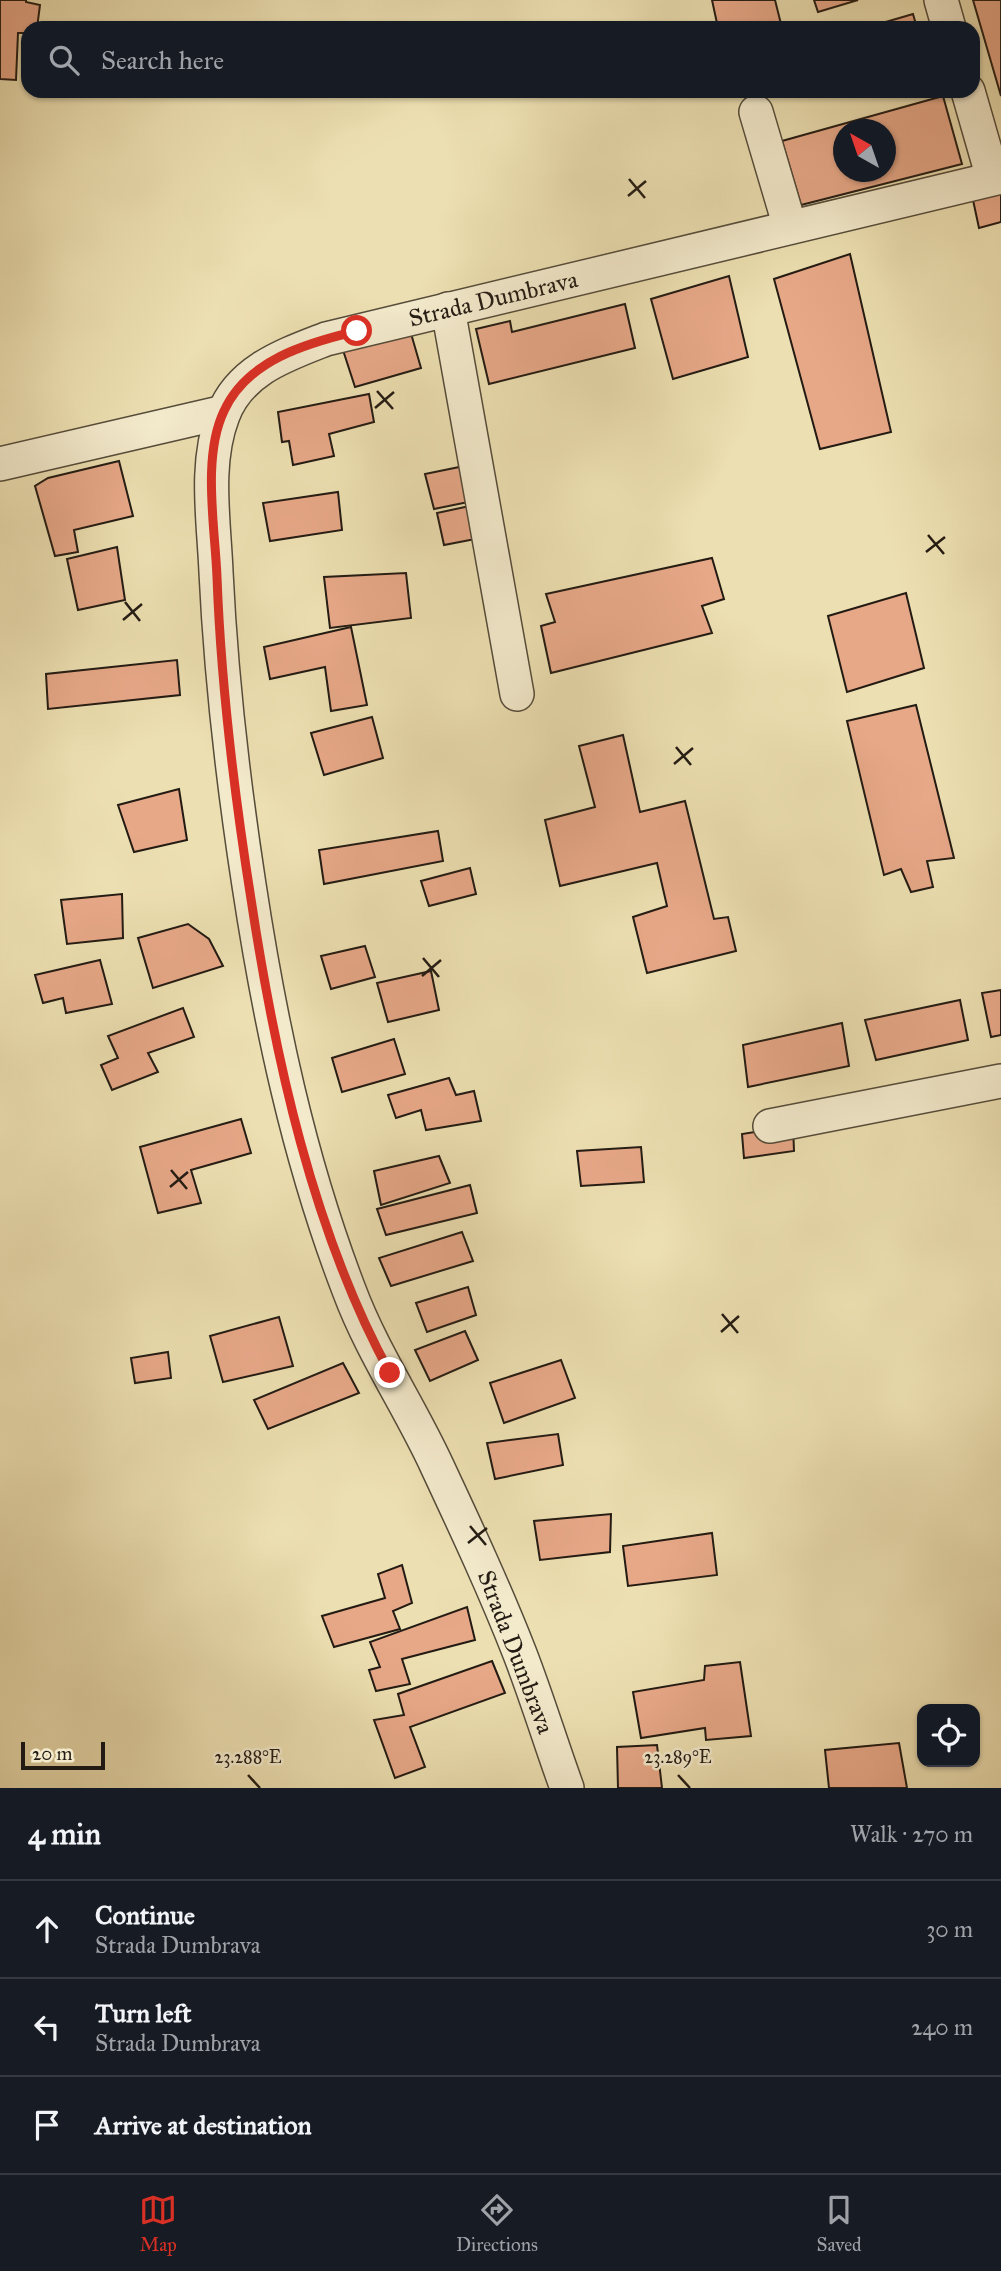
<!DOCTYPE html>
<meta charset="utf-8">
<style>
body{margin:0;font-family:"IM FELL Great Primer",serif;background:#20242c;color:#f1f3f6}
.controls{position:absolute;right:21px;bottom:21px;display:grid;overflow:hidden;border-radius:14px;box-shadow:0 2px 5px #0004}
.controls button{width:63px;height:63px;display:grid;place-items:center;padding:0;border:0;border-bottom:2px solid #363941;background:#171b24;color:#f1f3f6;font:35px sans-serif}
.compass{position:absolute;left:833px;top:119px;width:63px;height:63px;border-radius:50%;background:#171b24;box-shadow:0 2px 5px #0004;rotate:320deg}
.scale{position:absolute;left:21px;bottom:18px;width:84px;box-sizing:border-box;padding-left:7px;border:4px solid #231b13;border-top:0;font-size:19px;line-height:24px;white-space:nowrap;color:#231b13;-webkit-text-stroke:5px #f3eacc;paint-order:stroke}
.stop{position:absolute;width:21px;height:21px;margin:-16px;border:5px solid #d93025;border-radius:50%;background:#fff}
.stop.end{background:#d93025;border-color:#fff;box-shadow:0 2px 7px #0008}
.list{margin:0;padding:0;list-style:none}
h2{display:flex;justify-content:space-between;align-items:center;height:91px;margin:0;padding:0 28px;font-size:30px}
h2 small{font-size:23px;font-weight:400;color:#9ea1a6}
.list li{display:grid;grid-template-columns:46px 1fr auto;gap:21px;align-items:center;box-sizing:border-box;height:98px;padding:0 28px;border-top:2px solid #363941}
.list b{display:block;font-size:26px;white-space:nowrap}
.list p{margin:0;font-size:23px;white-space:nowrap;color:#9ea1a6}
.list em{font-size:23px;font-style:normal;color:#9ea1a6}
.icon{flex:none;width:38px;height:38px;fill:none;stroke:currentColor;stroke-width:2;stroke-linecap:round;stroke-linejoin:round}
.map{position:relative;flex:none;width:1001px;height:1788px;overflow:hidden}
.search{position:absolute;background:#171b24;box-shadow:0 2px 5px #0004;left:21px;right:21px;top:21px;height:77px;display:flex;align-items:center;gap:18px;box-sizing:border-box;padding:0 24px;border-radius:21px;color:#9ea1a6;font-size:26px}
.sheet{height:385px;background:#171b24}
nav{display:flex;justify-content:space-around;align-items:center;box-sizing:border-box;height:98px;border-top:2px solid #363941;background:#171b24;font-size:19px;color:#9ea1a6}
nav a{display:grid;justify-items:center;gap:4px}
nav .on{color:#d93025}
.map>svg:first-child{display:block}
</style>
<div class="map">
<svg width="1001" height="1788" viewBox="0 0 1001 1788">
<rect width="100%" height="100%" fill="#ecdfb1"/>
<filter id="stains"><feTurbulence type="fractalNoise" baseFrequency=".00286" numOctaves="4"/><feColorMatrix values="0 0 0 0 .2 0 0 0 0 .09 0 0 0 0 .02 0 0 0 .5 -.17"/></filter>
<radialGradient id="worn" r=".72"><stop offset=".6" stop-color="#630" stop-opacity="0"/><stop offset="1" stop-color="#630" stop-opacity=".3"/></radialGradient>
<g fill="#e7a888" stroke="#231b13" stroke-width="2" fill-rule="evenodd">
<path d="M0 0H26V2L40 5 37 28H28V33H18L16 80 0 79Z"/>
<path d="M712 0H775L782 28H718Z"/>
<path d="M814 0H858L818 12Z"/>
<path d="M973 0H1001V96Z"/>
<path d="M913 14 917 28H865Z"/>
<path d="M943 96 962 164 801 205 782 141ZM844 130H886V172H844Z"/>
<path d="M1001 192V222L979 228 973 200Z"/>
<path d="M850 254 891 432 820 449 774 279Z"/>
<path d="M729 276 748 357 673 379 651 299Z"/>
<path d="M625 304 635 348 489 384 476 329 510 321 512 332Z"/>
<path d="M410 330 421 368 355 387 342 347Z"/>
<path d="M369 394 374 422 329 434 334 456 293 465 289 441 282 442 278 412Z"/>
<path d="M119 461 133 516 74 530 78 552 55 556 35 486 48 478Z"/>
<path d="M474 464 483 499 434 509 425 474Z"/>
<path d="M338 492 342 530 270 541 263 503Z"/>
<path d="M493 501 496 535 444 545 437 513Z"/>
<path d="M117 547 125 600 78 610 67 559Z"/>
<path d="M712 558 724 599 702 606 712 633 551 673 541 626 555 622 546 594Z"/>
<path d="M406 573 411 618 330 628 324 577Z"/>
<path d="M906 593 924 668 847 692 828 616Z"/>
<path d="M351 627 367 705 331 711 325 667 270 679 264 647Z"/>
<path d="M177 660 180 695 48 709 46 674Z"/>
<path d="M916 705 954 858 927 861 933 887 911 892 901 869 884 875 847 721Z"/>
<path d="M372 717 383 758 324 775 311 733Z"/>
<path d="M623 735 640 812 685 801 714 919 728 917 736 951 647 973 633 917 667 906 657 863 560 886 545 820 595 807 579 746Z"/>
<path d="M179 789 187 840 134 852 118 805Z"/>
<path d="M438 831 443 861 324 884 319 850Z"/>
<path d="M470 868 476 894 429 906 421 881Z"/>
<path d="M122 894 123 938 67 944 61 900Z"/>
<path d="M188 924 209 939 223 966 153 988 138 938Z"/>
<path d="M365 946 375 977 331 989 321 956Z"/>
<path d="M100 960 112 1004 66 1013 63 998 43 1003 35 975Z"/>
<path d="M431 971 439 1010 388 1022 377 983Z"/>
<path d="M1001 990V1035L991 1037 982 993Z"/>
<path d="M960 1000 968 1040 876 1060 865 1020Z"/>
<path d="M183 1008 194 1037 148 1053 158 1072 112 1090 101 1065 118 1058 108 1036Z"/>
<path d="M842 1023 849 1066 748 1087 743 1045Z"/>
<path d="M394 1039 405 1074 342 1092 332 1058Z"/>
<path d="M449 1078 456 1095 474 1091 481 1121 426 1130 421 1110 396 1118 388 1095Z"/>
<path d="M241 1119 251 1153 191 1170 201 1203 158 1213 140 1147Z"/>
<path d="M793 1126 794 1151 744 1158 742 1134Z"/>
<path d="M641 1147 644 1182 581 1186 577 1151Z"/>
<path d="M439 1156 450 1183 381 1205 374 1171Z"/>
<path d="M470 1185 477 1213 386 1235 377 1209Z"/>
<path d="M462 1232 473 1261 391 1286 379 1258Z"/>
<path d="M468 1287 476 1315 427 1332 416 1303Z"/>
<path d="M279 1317 293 1366 223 1382 210 1336Z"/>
<path d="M465 1331 478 1360 430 1381 415 1350Z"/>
<path d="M168 1352 171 1378 135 1383 131 1358Z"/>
<path d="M561 1360 575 1398 504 1423 490 1383Z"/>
<path d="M343 1363 359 1393 268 1429 254 1400Z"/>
<path d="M558 1434 563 1465 495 1479 487 1443Z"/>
<path d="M611 1514 610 1552 540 1560 534 1521Z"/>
<path d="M712 1533 717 1575 628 1586 623 1546Z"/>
<path d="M402 1565 412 1603 393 1611 400 1629 334 1647 322 1616 385 1598 378 1574Z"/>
<path d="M467 1607 475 1640 402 1659 410 1684 376 1691 369 1670 380 1667 370 1642Z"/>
<path d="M492 1661 505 1693 410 1727 425 1767 395 1778 374 1720 404 1715 398 1694Z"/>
<path d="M740 1662 751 1736 706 1740 705 1728 641 1738 633 1692 704 1680 705 1666Z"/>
<path d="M899 1743 907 1788H829L825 1750Z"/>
<path d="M657 1745 662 1788H618L617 1747Z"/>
</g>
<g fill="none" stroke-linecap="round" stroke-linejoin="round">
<g stroke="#554c3a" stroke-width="36">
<g id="minor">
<path d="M941 0 949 28"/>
<path d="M968 91 993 178"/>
<path d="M756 112 790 227"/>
<path d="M448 309 517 694"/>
<path d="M0 464 224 412"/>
<path d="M770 1126 1001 1081"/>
<path id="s1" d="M567 1788C551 1744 537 1698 520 1654 495 1590 466 1528 437 1466 410 1407 372 1352 349 1290 299 1160 270 1023 249 885 233 781 221 677 216 572 214 521 204 464 223 415 240 370 285 355 326 339L1001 177"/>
</g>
</g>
<use href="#minor" stroke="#f3eacc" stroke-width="33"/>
</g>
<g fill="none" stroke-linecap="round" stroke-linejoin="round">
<path stroke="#d93025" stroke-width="9" d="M357 331C307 343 247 360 224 411 202 457 215 527 217 577 221 685 234 792 251 899 275 1058 313 1232 390 1373"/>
</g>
<path fill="none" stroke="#231b13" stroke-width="2.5" d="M629 179 645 198M628 196 646 181M377 391 393 409M375 408 394 392M928 535 944 554M926 552 945 537M125 602 140 621M123 620 142 604M676 747 691 765M674 764 693 748M423 958 439 977M422 976 441 960M171 1170 187 1189M170 1187 188 1172M722 1314 738 1333M721 1332 739 1316M470 1526 486 1545M468 1543 487 1528M248 1775 260 1788M678 1775 690 1788"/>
<g text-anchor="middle" stroke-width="5" stroke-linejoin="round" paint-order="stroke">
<g font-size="24" fill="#231b13" stroke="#f3eacc">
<text dy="8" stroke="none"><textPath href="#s1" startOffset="1740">Strada Dumbrava</textPath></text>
<text transform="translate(516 1652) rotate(69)" y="8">Strada Dumbrava</text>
</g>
</g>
<g font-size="18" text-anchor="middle" fill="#231b13" stroke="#f3eacc" stroke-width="5" stroke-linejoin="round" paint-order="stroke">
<text x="248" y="1763">23.288°E</text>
<text x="678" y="1763">23.289°E</text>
</g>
<rect width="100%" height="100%" filter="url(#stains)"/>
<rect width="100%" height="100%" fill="url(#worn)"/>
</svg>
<div class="controls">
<button><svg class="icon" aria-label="locate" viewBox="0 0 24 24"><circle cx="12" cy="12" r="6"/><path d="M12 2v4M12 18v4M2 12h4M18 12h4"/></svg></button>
</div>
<svg class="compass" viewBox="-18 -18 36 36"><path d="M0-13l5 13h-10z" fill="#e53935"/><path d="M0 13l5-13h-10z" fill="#9ea1a6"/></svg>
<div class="scale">20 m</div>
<div class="stop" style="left:357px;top:331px"></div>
<div class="stop end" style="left:390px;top:1373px"></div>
<div class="search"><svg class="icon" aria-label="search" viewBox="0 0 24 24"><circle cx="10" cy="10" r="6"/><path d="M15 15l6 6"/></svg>Search here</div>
</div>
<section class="sheet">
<h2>4 min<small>Walk · 270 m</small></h2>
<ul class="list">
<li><svg class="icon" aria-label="ahead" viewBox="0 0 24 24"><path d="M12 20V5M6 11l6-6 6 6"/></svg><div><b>Continue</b><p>Strada Dumbrava</p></div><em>30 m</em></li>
<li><svg class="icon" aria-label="left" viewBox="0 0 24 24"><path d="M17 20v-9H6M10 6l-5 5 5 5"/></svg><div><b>Turn left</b><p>Strada Dumbrava</p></div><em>240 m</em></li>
<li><svg class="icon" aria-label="arrive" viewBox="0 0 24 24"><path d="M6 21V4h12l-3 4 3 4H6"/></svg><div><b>Arrive at destination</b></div></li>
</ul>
</section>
<nav>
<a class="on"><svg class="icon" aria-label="map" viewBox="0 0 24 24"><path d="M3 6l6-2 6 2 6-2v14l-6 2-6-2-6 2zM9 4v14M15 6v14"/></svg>Map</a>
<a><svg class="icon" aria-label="directions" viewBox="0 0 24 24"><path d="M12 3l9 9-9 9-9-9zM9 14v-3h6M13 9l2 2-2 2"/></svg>Directions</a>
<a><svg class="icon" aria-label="saved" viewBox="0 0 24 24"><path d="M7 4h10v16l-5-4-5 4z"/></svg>Saved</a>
</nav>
